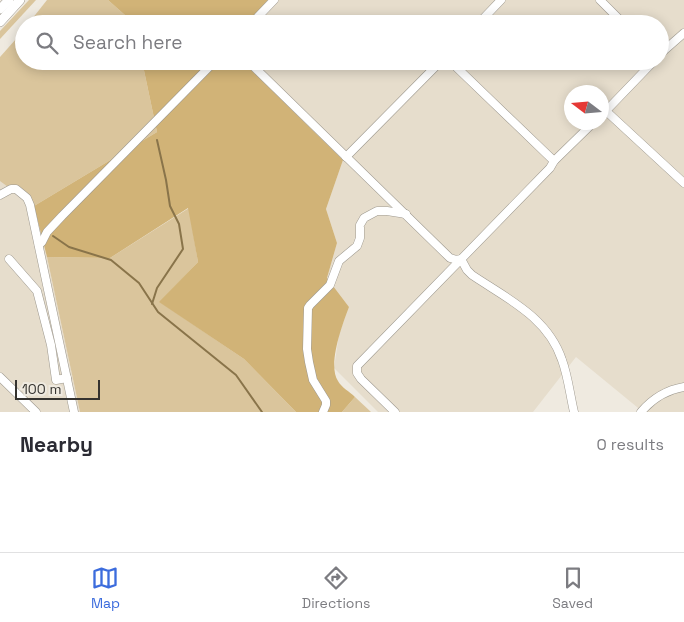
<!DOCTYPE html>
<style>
body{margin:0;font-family:"Space Grotesk",sans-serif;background:#f2f2f3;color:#2b2b33}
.compass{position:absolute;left:564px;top:85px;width:45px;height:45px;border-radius:50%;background:#fff;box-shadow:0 2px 12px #0003;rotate:286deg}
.scale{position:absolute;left:15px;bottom:12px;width:85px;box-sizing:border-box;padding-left:5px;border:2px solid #35332f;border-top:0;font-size:14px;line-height:18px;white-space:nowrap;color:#35332f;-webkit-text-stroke:4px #efeae0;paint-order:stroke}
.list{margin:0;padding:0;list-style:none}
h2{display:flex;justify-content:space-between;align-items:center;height:65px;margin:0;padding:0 20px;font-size:21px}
h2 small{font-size:16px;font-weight:400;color:#7c7c81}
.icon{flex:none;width:28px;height:28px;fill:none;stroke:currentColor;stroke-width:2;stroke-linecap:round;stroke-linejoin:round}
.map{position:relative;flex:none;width:684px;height:412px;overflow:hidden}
.search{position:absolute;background:#fff;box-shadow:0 2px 12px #0003;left:15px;right:15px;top:15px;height:55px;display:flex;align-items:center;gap:12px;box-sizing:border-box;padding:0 18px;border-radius:28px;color:#7c7c81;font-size:19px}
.sheet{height:140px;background:#fff}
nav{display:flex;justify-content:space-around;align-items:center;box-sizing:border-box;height:70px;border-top:1px solid #e1e1e2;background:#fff;font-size:14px;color:#7c7c81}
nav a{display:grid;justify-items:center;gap:2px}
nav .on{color:#3c6cdd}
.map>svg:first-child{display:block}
</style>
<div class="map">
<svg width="684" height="412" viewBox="0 0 684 412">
<rect width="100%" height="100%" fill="#efeae0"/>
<g fill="#e6ddcc" fill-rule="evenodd">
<path d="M268 0H684V412H643L576 357 533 412H378L334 368 339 334 349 307 327 278 337 243 326 209 343 160 242 61H660V24H246ZM572 92H602V122H572Z"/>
<path d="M0 155 26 169 47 257 80 412H0Z"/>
</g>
<g fill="#dac59c">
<path d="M29 0H36L0 39V31Z"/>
<path d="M47 0H108L135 24H28Z"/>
<path d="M24 30V61H142L157 132 34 206 0 181V57Z"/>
<path d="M189 208 198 262 160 302 244 359 296 412H80L47 257 110 258Z"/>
<path d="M355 397 371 412H342Z"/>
</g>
<g fill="#d1b377">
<path d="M108 0H268L246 24H135Z"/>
<path d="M142 61H242L343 160 326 209 337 243 327 278 349 307C343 323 327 365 338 381 341 387 350 392 355 397L342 412H296L244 359 159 302 198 262 188 208 110 258 47 257 34 206 157 132Z"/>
</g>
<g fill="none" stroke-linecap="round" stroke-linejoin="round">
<g stroke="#89744a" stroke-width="2">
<path d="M53 236 69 247 111 260 139 283 158 312 236 375 262 412"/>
<path d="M152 304 157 288 183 249 179 224 170 206 166 180 157 140"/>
</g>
<g stroke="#9e998f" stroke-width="9">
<g id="minor">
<path d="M600 0 624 24"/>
<path d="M251 24 274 0"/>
<path d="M478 24 501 0"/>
<path d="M660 54 684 33"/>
<path d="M248 61 450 258 457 260 461 259 467 270 472 275C506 298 548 317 562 360 568 376 570 395 574 412"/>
<path d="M450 61 554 161"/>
<path d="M606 111 684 183"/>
<path d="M602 115 654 61"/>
<path d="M346 157 441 61"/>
<path d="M0 195 11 189H16L27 198 30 205 74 412"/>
<path d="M39 245 42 242 47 232 62 216 215 61"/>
<path d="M9 259 37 291 51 345 56 380 67 378"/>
<path d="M0 377 36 412"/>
<path d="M323 412 326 405V401L313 380 309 362 307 349 308 308 310 305 330 285 339 261 357 246 360 238V225L364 218 377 211H387L406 214"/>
<path d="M395 412 361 379 357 373V366L550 168 554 161 594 122"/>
<path d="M641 412C653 398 666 390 684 387"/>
</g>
</g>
<g stroke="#9e998f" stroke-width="10">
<g id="major">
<path d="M0 9 9 0"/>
<path d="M0 22 20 0"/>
</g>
</g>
<use href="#minor" stroke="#fff" stroke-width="8"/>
<use href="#major" stroke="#fff" stroke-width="9"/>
</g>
</svg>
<svg class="compass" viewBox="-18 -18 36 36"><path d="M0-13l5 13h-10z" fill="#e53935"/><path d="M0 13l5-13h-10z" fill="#7c7c81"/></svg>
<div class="scale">100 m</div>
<div class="search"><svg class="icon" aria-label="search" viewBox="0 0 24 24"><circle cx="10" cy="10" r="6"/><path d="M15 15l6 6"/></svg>Search here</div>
</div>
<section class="sheet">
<h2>Nearby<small>0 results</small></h2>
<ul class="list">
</ul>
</section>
<nav>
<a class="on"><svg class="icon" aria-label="map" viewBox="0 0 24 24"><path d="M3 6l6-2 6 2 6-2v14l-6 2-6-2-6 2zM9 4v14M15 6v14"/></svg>Map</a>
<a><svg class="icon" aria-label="directions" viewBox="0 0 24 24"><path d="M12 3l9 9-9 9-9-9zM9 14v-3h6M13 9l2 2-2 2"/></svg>Directions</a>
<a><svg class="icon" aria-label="saved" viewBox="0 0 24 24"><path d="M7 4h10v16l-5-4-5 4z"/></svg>Saved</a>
</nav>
